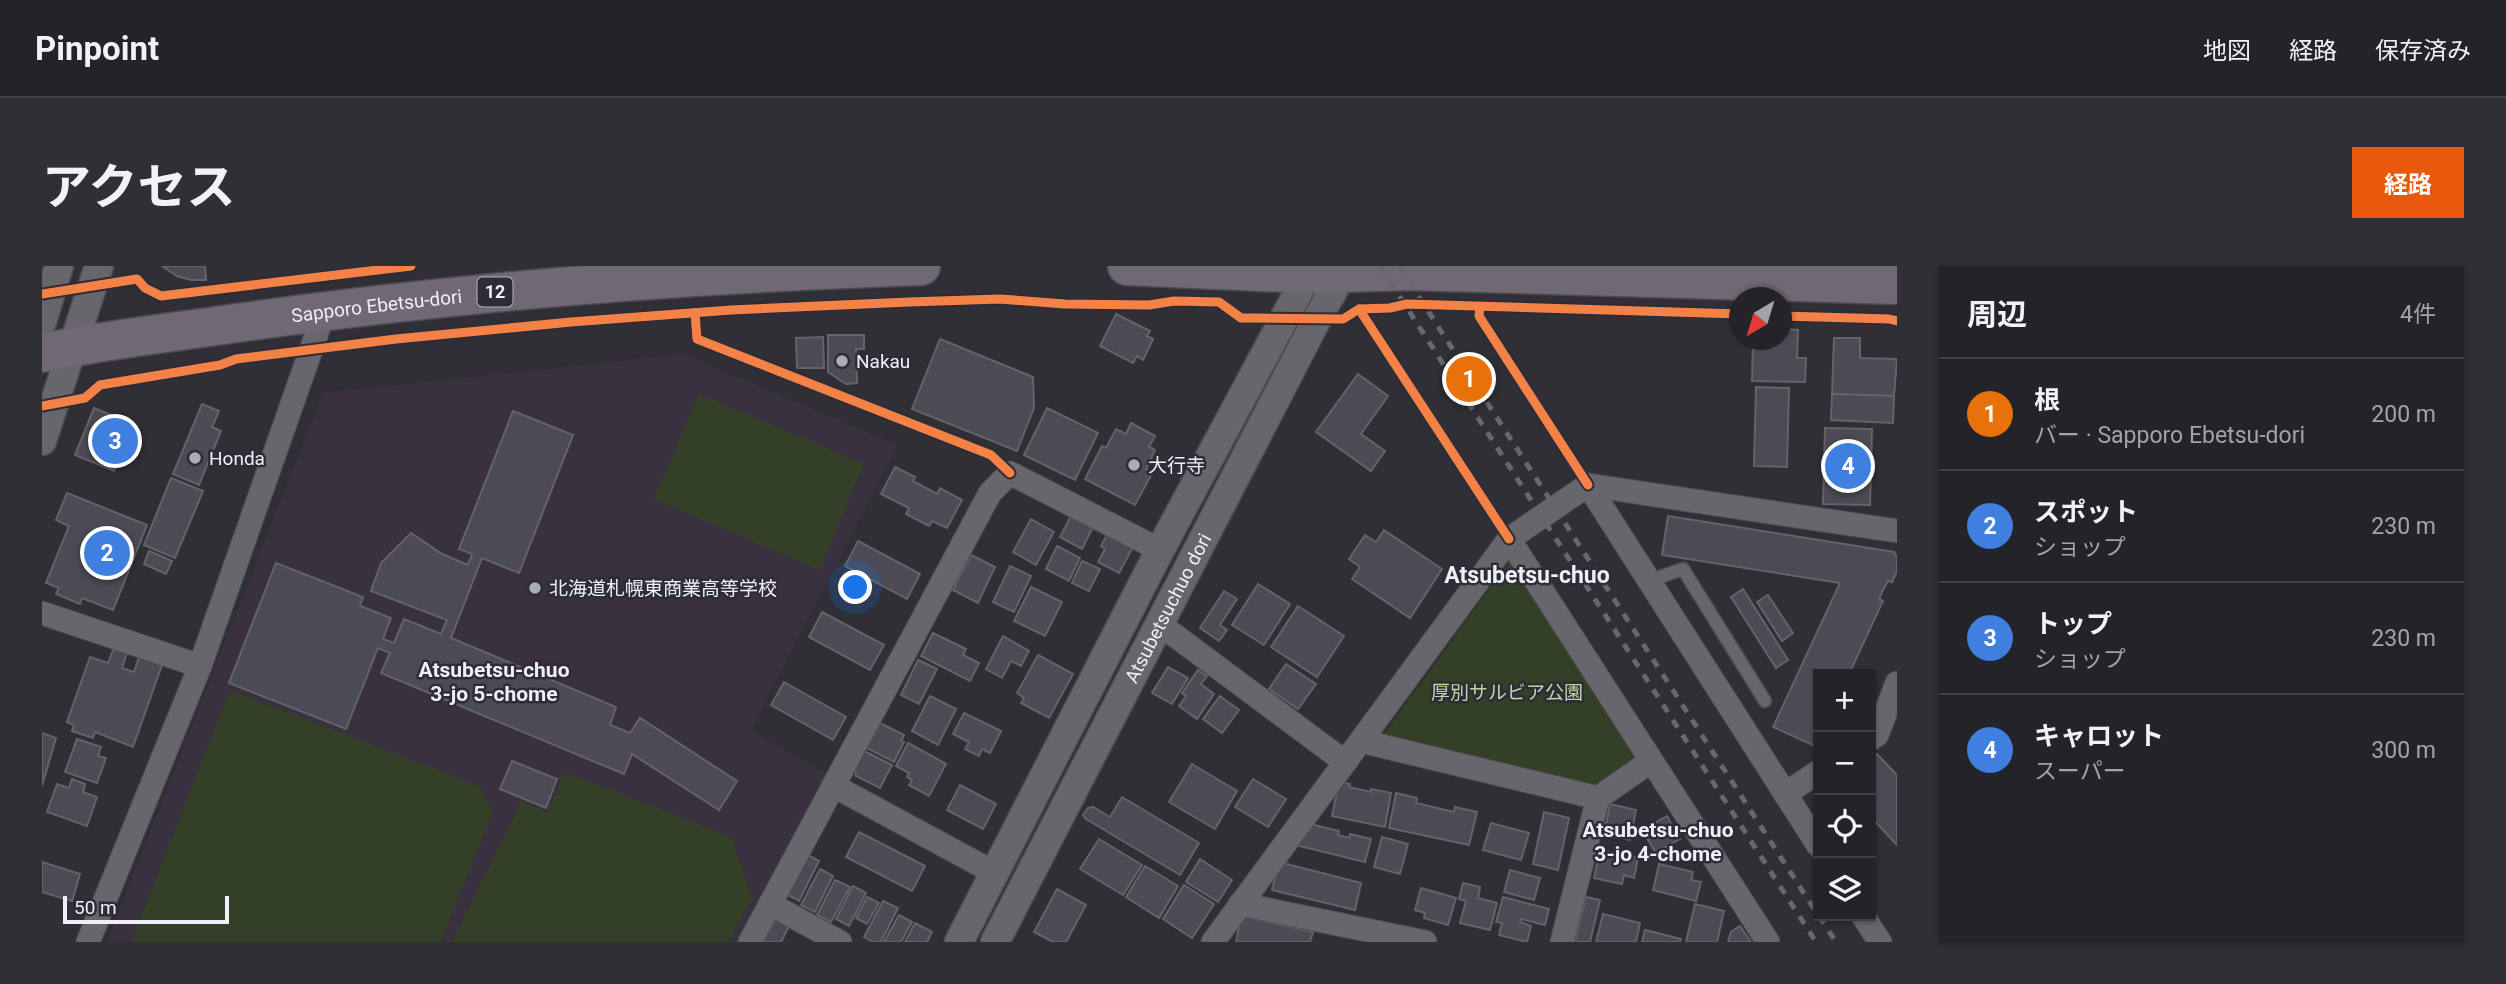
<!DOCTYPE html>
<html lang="ja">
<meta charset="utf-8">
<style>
body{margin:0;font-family:Roboto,"Noto Sans JP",sans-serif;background:#2f2f34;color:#f1f3f6}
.controls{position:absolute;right:21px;bottom:21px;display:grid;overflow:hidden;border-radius:0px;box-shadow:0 2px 5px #0004}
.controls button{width:63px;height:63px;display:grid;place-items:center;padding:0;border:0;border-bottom:2px solid #404045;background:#232328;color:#f1f3f6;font:35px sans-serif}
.compass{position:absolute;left:1687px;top:21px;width:63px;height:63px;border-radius:50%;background:#232328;box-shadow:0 2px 5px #0004;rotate:218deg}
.scale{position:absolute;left:21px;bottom:18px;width:166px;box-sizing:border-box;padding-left:7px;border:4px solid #efeff7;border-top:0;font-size:19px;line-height:24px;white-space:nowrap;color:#efeff7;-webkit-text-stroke:5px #2d2c38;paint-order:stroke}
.you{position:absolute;left:814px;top:322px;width:24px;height:24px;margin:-18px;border:5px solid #fff;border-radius:50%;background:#1a73e8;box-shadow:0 0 0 10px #1a73e833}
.badge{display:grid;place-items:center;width:46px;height:46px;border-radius:50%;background:#ea580c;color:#fff;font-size:23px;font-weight:700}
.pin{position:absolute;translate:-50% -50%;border:4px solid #fff;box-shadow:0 2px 7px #0006}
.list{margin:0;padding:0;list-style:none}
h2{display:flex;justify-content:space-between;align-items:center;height:91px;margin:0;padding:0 28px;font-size:30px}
h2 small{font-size:23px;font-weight:400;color:#a3a4a8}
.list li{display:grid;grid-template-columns:46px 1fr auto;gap:21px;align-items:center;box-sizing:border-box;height:112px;padding:0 28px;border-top:2px solid #404045}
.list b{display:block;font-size:26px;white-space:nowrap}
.list p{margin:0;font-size:23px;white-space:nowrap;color:#a3a4a8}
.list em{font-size:23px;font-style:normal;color:#a3a4a8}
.icon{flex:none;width:38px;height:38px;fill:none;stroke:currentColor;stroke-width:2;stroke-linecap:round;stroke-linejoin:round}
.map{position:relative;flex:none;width:1855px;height:676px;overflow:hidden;border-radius:0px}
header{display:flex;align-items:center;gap:42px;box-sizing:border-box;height:98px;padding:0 35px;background:#232328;border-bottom:2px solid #404045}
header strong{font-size:33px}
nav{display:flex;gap:38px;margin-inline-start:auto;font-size:24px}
.intro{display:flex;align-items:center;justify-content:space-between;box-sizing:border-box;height:168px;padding:0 42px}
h1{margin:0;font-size:49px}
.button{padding:18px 32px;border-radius:0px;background:#ea580c;color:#fff;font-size:24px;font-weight:700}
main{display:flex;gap:42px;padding:0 42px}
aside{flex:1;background:#232328;border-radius:0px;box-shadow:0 2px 5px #0004}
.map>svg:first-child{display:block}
</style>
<header>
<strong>Pinpoint</strong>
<nav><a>地図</a><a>経路</a><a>保存済み</a></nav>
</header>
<div class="intro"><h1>アクセス</h1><a class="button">経路</a></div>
<main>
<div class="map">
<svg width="1855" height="676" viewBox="0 0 1855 676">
<rect width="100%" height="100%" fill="#2f2f35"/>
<path fill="#39313f" d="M641 88 856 179 709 464 785 508 698 676H65L281 127Z"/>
<g fill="#343f27">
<path d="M657 128 822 198 778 304 612 233Z"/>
<path d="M1468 294 1597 494 1557 522 1337 475Z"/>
<path d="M188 424 437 520 451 546 399 676H89Z"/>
<path d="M522 506 689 571 710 631 687 676H410L479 536 506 546Z"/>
</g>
<g fill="#4c4a54" stroke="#636368" stroke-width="2">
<path d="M120 0H163L164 14H149L135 10Z"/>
<path d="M1074 48 1108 65 1105 70 1111 73 1101 94 1095 90 1091 97 1058 80Z"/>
<path d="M1740 63 1756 64 1755 92H1764L1763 116 1710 115 1711 74H1740Z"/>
<path d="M786 69H822V83H814L815 117 804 118 786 106Z"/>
<path d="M781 71 782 102H755L754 72Z"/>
<path d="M1792 72H1818V92L1855 93 1852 130 1790 128Z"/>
<path d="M898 73 991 111 992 142 975 185 870 143Z"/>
<path d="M1316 108 1346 130 1319 168 1343 185 1329 205 1274 166Z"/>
<path d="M1714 121 1747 122 1745 201 1712 200Z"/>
<path d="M1790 128 1852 130 1851 157 1789 154Z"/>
<path d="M160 138 177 145 170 161 179 165 157 219 131 208Z"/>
<path d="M52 142 91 158 72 205 33 189Z"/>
<path d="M1005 142 1056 167 1033 214 982 189Z"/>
<path d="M471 145 531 169 477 307 440 292 409 372 574 441 568 459 588 467 598 452 695 515 677 544 590 488 582 508 339 407 348 387 336 382 304 463 187 417 234 297 321 331 318 340 349 352 341 373 352 377 362 353 399 368 405 354 329 325 339 297 369 267 400 288 426 299 430 288 417 283Z"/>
<path d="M1089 157 1113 170 1107 181 1113 184 1104 203 1110 207 1093 239 1043 213 1060 180 1064 182 1074 163 1084 168Z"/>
<path d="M1783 162 1830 163 1828 239 1781 238Z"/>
<path d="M853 201 873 211 871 215 895 228 898 222 920 234 905 262 890 255 887 260 864 248 867 242 839 228Z"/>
<path d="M129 212 161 225 133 292 102 279Z"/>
<path d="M25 227 105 259 71 344 40 332 38 338 14 328 17 322 4 317 27 260 14 254Z"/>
<path d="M1029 250 1051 261 1040 283 1018 271Z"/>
<path d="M1626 250 1852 286 1855 291V305L1850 316 1846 315 1841 324 1837 333 1841 335 1807 408H1776V474L1773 480 1731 461 1798 317 1620 289Z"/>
<path d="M989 253 1012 266 994 299 971 286Z"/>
<path d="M1342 264 1400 303 1368 352 1310 313 1318 301 1307 293 1323 269 1334 276Z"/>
<path d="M1066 267 1091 281 1077 307 1056 296 1063 283 1059 280Z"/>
<path d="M816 275 878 308 865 333 803 300Z"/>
<path d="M1015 280 1038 292 1027 315 1004 303Z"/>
<path d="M107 285 130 295 124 308 102 298Z"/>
<path d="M929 289 953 301 936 337 911 324Z"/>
<path d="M1040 295 1058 303 1047 325 1030 317Z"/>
<path d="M968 300 989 310 972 346 951 336Z"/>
<path d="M1216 318 1248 338 1222 379 1190 359Z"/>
<path d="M989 321 1020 336 1003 370 972 355Z"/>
<path d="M1701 323 1746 394 1734 402 1689 331Z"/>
<path d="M1182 325 1195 333 1178 359 1185 364 1177 375 1158 362Z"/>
<path d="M1726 329 1751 367 1740 375 1715 336Z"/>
<path d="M1256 340 1302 370 1275 411 1229 381Z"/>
<path d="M780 346 842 379 828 404 767 371Z"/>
<path d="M891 367 924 383 921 389 937 397 928 415 879 390Z"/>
<path d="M961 370 987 385 979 400 969 395 960 412 944 403Z"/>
<path d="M72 382 85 387 80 402 92 406 98 388 121 396 91 481 53 466 51 472 30 465 32 459 25 456 48 391 66 397Z"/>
<path d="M996 389 1031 408 1007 452 979 437 982 432 975 427Z"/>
<path d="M876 394 895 403 877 438 859 429Z"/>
<path d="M1244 398 1274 418 1256 443 1227 423Z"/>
<path d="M1126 401 1146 412 1130 438 1110 427Z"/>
<path d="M1156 404 1165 410 1159 418 1172 428 1155 453 1137 440 1144 430 1140 427Z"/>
<path d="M742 416 804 451 791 474 729 439Z"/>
<path d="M888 430 914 443 896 479 870 465Z"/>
<path d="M1178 430 1197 444 1180 467 1161 453Z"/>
<path d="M922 447 959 465 948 487 940 483 937 490 923 483 927 476 911 468Z"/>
<path d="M838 457 862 469 859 475 862 476 852 496 825 482Z"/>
<path d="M0 467 14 472 0 520Z"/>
<path d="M35 473 59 481 56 490 64 492 55 517 23 506Z"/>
<path d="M866 477 904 498 887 530 867 519 870 514 865 511 867 507 854 500Z"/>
<path d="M822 485 850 499 838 522 814 510 813 504Z"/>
<path d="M1835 488 1855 509V579L1829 551V495Z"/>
<path d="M470 495 515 513 504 542 458 523Z"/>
<path d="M1150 498 1195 525 1173 563 1127 536Z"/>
<path d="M30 513 43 518 41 526 55 531 45 560 5 546 15 518 27 522Z"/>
<path d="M1211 513 1244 533 1226 561 1193 541Z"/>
<path d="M1297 516 1308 518 1307 521 1329 526V523L1349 527 1343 561 1290 550Z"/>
<path d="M918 519 954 538 941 563 905 544Z"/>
<path d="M1354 527 1375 532 1374 537 1412 546 1413 541 1435 546 1427 579 1347 562Z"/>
<path d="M1080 531 1157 577 1138 609 1044 553 1041 549 1046 542 1051 541 1068 551Z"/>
<path d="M1568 538 1594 544 1588 574 1575 571 1576 567 1563 564Z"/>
<path d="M1502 546 1527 552 1516 604 1491 598Z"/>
<path d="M1625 550 1638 573 1614 587 1600 564Z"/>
<path d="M1449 557 1487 567 1479 594 1441 584Z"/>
<path d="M1268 558 1297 565 1296 569 1307 572 1308 568 1329 573 1323 596 1254 579Z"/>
<path d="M817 566 883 600 870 625 804 591Z"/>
<path d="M1340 571 1366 578 1358 608 1332 601Z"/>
<path d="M1057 573 1100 599 1081 629 1038 603Z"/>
<path d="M1558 584 1596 592 1592 612 1582 609 1580 618 1552 612Z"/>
<path d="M764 588 777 595 757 635 744 628Z"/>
<path d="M1158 593 1190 614 1176 636 1144 616Z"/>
<path d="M0 596 38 608 30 635 0 626Z"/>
<path d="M1237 596 1319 617 1313 644 1230 624Z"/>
<path d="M1617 598 1651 606 1649 614 1659 616 1654 635 1611 624Z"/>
<path d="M1103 600 1136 620 1117 652 1084 631Z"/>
<path d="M778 603 791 610 773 646 759 639Z"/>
<path d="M1468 604 1498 612 1492 634 1462 626Z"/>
<path d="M793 614 808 621 789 656 775 649Z"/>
<path d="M1421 617 1438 621 1436 632 1455 637 1448 664 1418 657 1424 635 1417 633Z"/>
<path d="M1142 619 1172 638 1150 672 1121 653Z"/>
<path d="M811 620 824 627 807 660 794 653Z"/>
<path d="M1379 622 1414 632 1406 659 1382 652 1383 647 1373 644Z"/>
<path d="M1015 623 1044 639 1024 676H1011L992 666Z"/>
<path d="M825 631 837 637 825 658 814 652Z"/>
<path d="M1461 631 1507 643 1503 659 1479 653 1478 656 1489 660 1485 676 1457 669 1460 657 1454 656Z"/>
<path d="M1544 631 1558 634 1548 676H1533Z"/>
<path d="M841 635 856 642 839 676H831L822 671Z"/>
<path d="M1653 638 1682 645 1675 676H1644Z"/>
<path d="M1561 648 1598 657 1594 676H1554Z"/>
<path d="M857 649 870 656 859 676H842Z"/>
<path d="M1199 650 1271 666 1268 676H1194Z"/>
<path d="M734 653 747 660 739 676H721Z"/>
<path d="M873 657 890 666 885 676H863Z"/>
<path d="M1698 660 1709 676H1686L1689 666Z"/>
<path d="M1603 664 1639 673 1638 676H1600Z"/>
</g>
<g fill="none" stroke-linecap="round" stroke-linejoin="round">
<g stroke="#4c4b51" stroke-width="15">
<path id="service" d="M1606 315 1641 303 1723 435"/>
</g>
<g stroke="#4c4b51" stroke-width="25">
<g id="minor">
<path d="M1546 219 1776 579"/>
<path d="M1467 273 1726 676"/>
<path d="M0 347 158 400"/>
<path d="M1116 357 1303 496"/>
<path d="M1829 473 1835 469 1855 417"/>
<path d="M1319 475 1556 532"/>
<path d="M792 520 953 607"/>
<path d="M1743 528 1776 506"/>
<path d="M728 638 798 676"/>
<path d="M1198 638 1383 676"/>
<path d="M1821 650 1838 676"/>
<path d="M46 676 158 400 283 44"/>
<path d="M708 676 948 227 968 207 1118 284"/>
<path d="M1171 676 1467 273 1546 219 1855 265"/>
<path d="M1520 676 1556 532 1609 495"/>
</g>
</g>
<g stroke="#4c4b51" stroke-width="31">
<g id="tertiary">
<path d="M0 56 17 0"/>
<path d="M0 175 57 0"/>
<path d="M917 676 1118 284 1266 8"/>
<path id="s1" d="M953 676 1275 53 1301 7"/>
</g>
</g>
<g stroke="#4c4b51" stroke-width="41">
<g id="trunk">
<path d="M1085 0 1266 8 1367 5 1855 19"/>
<path id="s2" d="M0 87C62 74 126 67 188 58 417 25 648 8 879 0"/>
</g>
</g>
<use href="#service" stroke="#66666b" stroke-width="12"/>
<use href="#minor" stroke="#66666b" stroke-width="23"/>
<use href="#tertiary" stroke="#66666b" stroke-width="28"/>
<use href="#trunk" stroke="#706874" stroke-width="38"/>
<g stroke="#67676c" stroke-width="5" stroke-dasharray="9 9" stroke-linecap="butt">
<path d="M1338 0 1774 676"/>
<path d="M1357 0 1776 649"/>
<path d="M1777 650 1794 676"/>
</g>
<g stroke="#2d2c38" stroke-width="13">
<g id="cycleway">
<path d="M0 28 95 13 103 22 119 30 369 0"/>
<path d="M1438 41 1437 50 1546 219"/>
<path d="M1317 43 1467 273"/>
<path d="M653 47 655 73 949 189 968 207"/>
<path d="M1740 50 1847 53 1855 55"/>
<path d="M0 140 43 132 58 119 178 99 194 93 354 73 529 56 689 44 867 36 958 33 1023 38 1107 39 1132 35 1177 36 1199 52H1213L1301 53 1317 43 1348 42 1365 38 1698 48"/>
</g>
</g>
<use href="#cycleway" stroke="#f48246" stroke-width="9"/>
</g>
<g fill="#acacb3" stroke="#2d2c38" stroke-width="2.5">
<circle cx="800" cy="95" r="7"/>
<circle cx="153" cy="192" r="7"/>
<circle cx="1092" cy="199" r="7"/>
<circle cx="493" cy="322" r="7"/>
</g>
<g text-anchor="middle" stroke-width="5" stroke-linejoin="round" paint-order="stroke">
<rect fill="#2d2c38" stroke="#b5b4be" stroke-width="2" x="435.5" y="11.5" width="35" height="29" rx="5"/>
<g font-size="18" font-weight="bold" fill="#efeff7">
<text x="453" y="32">12</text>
</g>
<g font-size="19" fill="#efeff7" stroke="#2d2c38">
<text dy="7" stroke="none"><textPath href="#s2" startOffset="338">Sapporo Ebetsu-dori</textPath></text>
<text dy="7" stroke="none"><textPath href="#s1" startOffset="376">Atsubetsuchuo dori</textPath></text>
</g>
<g font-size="19" fill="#efeff7" stroke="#2d2c38" text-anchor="start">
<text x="814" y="102">Nakau</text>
<text x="167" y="199">Honda</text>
<text x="1106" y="206">大行寺</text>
<text x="507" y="329">北海道札幌東商業高等学校</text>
</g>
<g font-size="19" fill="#bed79e" stroke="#2d2c38">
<text x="1465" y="433">厚別サルビア公園</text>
</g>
<g font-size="21" font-weight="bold" fill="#efeff7" stroke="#2d2c38">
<text x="452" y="411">Atsubetsu-chuo<tspan x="452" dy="24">3-jo 5-chome</tspan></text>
<text x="1616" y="571">Atsubetsu-chuo<tspan x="1616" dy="24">3-jo 4-chome</tspan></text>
</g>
<g font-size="23" font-weight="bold" fill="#efeff7" stroke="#2d2c38">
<text x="1485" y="317">Atsubetsu-chuo</text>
</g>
</g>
</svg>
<div class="controls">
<button>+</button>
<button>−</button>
<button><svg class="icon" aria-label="locate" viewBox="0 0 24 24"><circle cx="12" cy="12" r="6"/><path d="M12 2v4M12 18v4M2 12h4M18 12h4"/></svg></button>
<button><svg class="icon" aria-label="layers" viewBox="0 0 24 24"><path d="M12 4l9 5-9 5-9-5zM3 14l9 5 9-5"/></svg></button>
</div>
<svg class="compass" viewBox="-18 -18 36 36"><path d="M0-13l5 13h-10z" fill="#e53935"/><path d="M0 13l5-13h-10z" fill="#a3a4a8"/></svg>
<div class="scale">50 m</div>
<div class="you"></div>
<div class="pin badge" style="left:1427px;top:113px;background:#e8710a">1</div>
<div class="pin badge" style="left:65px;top:287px;background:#3f7fe0">2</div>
<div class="pin badge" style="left:73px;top:175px;background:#3f7fe0">3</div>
<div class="pin badge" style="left:1806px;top:200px;background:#3f7fe0">4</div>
</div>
<aside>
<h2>周辺<small>4件</small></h2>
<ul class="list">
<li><span class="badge" style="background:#e8710a">1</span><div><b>根</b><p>バー · Sapporo Ebetsu-dori</p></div><em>200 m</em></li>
<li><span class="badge" style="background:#3f7fe0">2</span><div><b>スポット</b><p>ショップ</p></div><em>230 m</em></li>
<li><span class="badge" style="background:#3f7fe0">3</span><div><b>トップ</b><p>ショップ</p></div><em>230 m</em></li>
<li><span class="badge" style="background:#3f7fe0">4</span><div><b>キャロット</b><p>スーパー</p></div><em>300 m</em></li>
</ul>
</aside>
</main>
